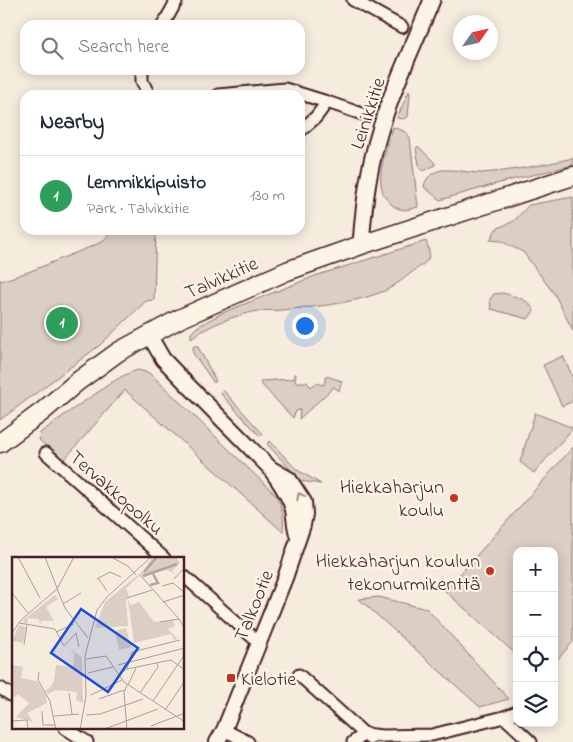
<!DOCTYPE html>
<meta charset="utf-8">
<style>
body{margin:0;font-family:"Indie Flower",sans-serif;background:#f6f6f7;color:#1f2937}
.controls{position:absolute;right:15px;bottom:15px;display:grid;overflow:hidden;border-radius:10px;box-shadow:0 2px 12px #0003}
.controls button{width:45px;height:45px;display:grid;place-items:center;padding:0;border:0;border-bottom:1px solid #e0e1e3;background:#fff;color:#1f2937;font:25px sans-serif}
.compass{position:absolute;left:453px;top:15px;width:45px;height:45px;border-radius:50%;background:#fff;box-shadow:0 2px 12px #0003;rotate:56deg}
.you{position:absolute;left:304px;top:325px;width:18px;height:18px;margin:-12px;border:4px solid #fff;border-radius:50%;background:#1a73e8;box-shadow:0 0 0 8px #1a73e833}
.badge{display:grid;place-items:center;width:32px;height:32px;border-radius:50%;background:#d93025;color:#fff;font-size:16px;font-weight:700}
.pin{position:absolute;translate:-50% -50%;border:2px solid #fff;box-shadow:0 1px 5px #0006}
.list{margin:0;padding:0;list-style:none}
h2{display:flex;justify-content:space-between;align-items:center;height:65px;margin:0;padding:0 20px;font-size:21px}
h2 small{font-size:16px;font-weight:400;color:#747a83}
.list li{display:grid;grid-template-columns:32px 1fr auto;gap:15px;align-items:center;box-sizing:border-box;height:80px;padding:0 20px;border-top:1px solid #e0e1e3}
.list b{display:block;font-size:19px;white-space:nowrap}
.list p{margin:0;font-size:16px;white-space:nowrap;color:#747a83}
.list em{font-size:16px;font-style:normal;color:#747a83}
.icon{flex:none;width:28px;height:28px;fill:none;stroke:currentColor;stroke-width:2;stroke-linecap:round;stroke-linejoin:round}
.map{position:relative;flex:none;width:573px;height:742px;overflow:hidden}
.search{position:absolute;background:#fff;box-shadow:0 2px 12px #0003;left:20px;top:20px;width:285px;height:55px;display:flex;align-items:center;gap:12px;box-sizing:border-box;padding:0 18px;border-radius:15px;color:#747a83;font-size:19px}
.panel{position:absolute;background:#fff;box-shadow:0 2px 12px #0003;left:20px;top:90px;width:285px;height:145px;border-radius:15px}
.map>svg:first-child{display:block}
</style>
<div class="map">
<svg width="573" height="742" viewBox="0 0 573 742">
<rect width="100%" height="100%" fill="#f5ecde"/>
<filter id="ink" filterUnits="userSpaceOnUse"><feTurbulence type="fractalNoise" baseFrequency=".02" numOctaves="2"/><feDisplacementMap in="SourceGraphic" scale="10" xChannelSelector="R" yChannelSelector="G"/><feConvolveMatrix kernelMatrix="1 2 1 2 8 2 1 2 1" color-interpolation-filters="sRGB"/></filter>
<g filter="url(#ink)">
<g fill="#dbcec4" stroke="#927678">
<path d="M409 91 410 94 408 117 402 119 397 118Z"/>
<path d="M393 127 406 132 410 138 418 207C408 210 401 212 392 205 369 185 387 151 393 127Z"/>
<path d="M418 146 435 163V165L424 171 420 169 416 149Z"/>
<path d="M573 158V165L503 182 440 200 424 187C425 178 433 171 443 170 455 169 469 173 481 173 512 171 543 165 573 158Z"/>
<path d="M573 197V331L555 295 523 252 501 241 490 240 496 229 514 221 529 205Z"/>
<path d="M113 230H156L154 300 146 301 100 345 0 420V279L1 281 31 271 102 242Z"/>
<path d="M426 241C434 261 426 262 411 273 402 280 392 288 382 292 350 304 314 307 281 310 273 311 265 310 258 311 235 315 210 325 191 338V333L197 327 222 313 315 276Z"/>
<path d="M503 293C515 297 529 298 534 311L528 319 491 309 490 299 494 294Z"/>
<path d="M197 345 216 381 214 383 193 353V347Z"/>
<path d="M563 356 573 378V401L562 406 543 365Z"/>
<path d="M138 370 149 373 158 381 276 495C283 508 284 517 283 532L125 390 63 461 39 440 40 433C60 418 80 404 101 390 112 382 124 374 138 370Z"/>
<path d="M294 374H296L295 382H307L311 387 316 383 324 385 326 376 342 381 339 391 334 387 299 419 300 410 296 411 293 418 260 383 261 381 293 379Z"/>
<path d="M223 390 263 434 260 436 221 394Z"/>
<path d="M535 413 573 428 534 473 520 462Z"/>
<path d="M270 441 296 469H297L299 471 321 484 301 481 267 444Z"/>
<path d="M573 447V642L554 663V551H517V655L445 591Z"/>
<path d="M379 597 427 609 509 699 480 707 359 599Z"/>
</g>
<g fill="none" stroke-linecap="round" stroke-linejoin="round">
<g stroke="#4a1f2b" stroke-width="15">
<g id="minor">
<path d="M353 0 402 27"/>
<path d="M163 25 177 0"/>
<path d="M142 70V81L149 95"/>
<path d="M218 95 285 89 327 102 316 117 300 131"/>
<path d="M327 102 362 114"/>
<path d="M46 453 164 558"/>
<path d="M184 576 259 643"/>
<path d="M299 675 370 739"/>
<path d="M0 688 14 697"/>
<path d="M504 717 517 712"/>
<path d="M65 728 87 742"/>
<path d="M224 730 248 742"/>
<path d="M353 742 365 734 382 736 432 735 504 717 531 742"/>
</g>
</g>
<g stroke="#4a1f2b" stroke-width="18">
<g id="tertiary">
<path d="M149 335 163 359 185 382 270 468 289 479 304 502 305 514 303 525 285 578 224 730 217 742"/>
<path d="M270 468C278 481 290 495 293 510 295 520 294 526 298 537"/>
</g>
</g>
<g stroke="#4a1f2b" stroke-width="19">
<path id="secondary" d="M361 245C363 215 366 186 373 157 385 103 411 52 432 0"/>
</g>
<g stroke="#4a1f2b" stroke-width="21">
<path id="primary" d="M0 443 43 411 77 382 118 352 179 319 287 271 361 245 573 176"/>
</g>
<use href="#minor" stroke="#fcf5e5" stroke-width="11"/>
<use href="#tertiary" stroke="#fcf5e5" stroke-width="14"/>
<use href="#secondary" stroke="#fcf5e5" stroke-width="15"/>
<use href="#primary" stroke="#fcf5e5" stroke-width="18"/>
</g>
<defs><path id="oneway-chevron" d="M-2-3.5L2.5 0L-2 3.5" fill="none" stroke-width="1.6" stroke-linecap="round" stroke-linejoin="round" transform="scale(1.25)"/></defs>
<use stroke="#a38a88" href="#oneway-chevron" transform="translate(300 496) rotate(-118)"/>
</g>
<g fill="#c8321e" stroke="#fcf5e5" stroke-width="2">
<circle cx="454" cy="498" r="5"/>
<circle cx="490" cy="571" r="5"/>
<rect x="226" y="673" width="10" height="10" rx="2.5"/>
</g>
<g text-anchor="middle" stroke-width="4.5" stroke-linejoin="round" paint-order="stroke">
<g font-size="20" fill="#4a1f2b" stroke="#fcf5e5">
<text transform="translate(367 113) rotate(-72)" y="7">Leinikkitie</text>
<text transform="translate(221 277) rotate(-24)" y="7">Talvikkitie</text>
<text transform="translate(117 492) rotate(41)" y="7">Tervakkopolku</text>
<text transform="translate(253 605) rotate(-68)" y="7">Talkootie</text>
</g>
<g font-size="20" fill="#4a1f2b" stroke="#fcf5e5" text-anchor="end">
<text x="444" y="493">Hiekkaharjun<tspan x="444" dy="23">koulu</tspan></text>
<text x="480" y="567">Hiekkaharjun koulun<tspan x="480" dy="23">tekonurmikenttä</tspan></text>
<text x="241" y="685" text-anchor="start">Kielotie</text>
</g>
</g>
<g transform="translate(12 557)">
<rect width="172" height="172" fill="#f5ecde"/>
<path d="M140 0H164L168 6 160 14 164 18 155 13 126 20 114 31 117 40 114 44 116 69 83 71 93 45 132 13ZM43 38 46 42 34 50 42 64H29L28 69 27 62 16 61 15 67 10 64ZM116 43 119 48 127 45 142 65 161 63 163 69 156 72 165 82 162 83 159 77 122 86ZM7 68 14 70 11 86 0 84ZM114 71 119 90 107 93 103 74ZM55 90 70 100 71 146 64 143 65 135 44 133 36 137 33 133 38 131 42 124 44 108 61 110 62 96ZM0 108 11 110 9 121 25 124 34 138 35 146 15 156 21 165 4 160 17 146 6 137 3 140 0 137Z" fill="#dbcec4"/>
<path fill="none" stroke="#b8a39e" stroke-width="2.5" d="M132 15 145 0M131 19 165 7M138 28 146 26 141 17"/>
<path fill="none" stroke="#b19a96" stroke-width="1" d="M6 0 28 41M33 0 45 31M99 0 116 9 124 18M129 19 167 62 173 72M86 21 95 34M85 22 98 15 109 20M162 22 173 10M150 29 161 26 173 36M45 32 53 51 76 81M0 36 16 56M115 41 140 33M151 45 173 38M51 47 69 36M148 65 167 62M7 66 43 72 52 89 64 76 67 90M44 75 62 67M0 76 9 63 45 32 62 0M12 88 15 68M74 102 94 99 112 125 173 165M106 108 173 91M115 112 159 103 173 113M27 115 26 123 38 144 44 173M76 116 101 110M107 117 115 112 120 95 168 83M116 128 124 111M57 136 60 157M128 136 146 110 145 106M79 138 110 123M87 142 112 133M141 144 173 97M153 153 173 124M30 154 31 168H43M74 158 88 157 131 142M42 159 67 157M0 164 15 163 16 173M139 169 173 156M68 173 74 139 73 99 85 53 95 40 138 1M90 173 146 152M115 173 112 135 115 128"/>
<path fill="#1d4ed8" fill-opacity="0.15" stroke="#1d4ed8" stroke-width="2.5" d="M69 52 126 91 96 135 39 96Z"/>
<rect width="172" height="172" fill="none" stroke="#4a1f2b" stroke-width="2.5"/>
</g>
</svg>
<div class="controls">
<button>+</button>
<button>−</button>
<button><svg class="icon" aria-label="locate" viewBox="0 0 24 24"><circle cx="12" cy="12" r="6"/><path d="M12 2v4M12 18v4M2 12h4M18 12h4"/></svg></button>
<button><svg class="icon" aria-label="layers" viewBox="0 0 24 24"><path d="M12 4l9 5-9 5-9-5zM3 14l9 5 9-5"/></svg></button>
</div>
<svg class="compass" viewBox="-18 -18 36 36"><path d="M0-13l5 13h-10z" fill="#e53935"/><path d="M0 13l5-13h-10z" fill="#747a83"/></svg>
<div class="you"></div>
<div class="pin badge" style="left:62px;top:323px;background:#2e9e5b">1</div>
<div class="search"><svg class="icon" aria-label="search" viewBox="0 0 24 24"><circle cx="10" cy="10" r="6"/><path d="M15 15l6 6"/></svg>Search here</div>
<section class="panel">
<h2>Nearby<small></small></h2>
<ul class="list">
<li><span class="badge" style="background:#2e9e5b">1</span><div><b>Lemmikkipuisto</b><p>Park · Talvikkitie</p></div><em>130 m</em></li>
</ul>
</section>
</div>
